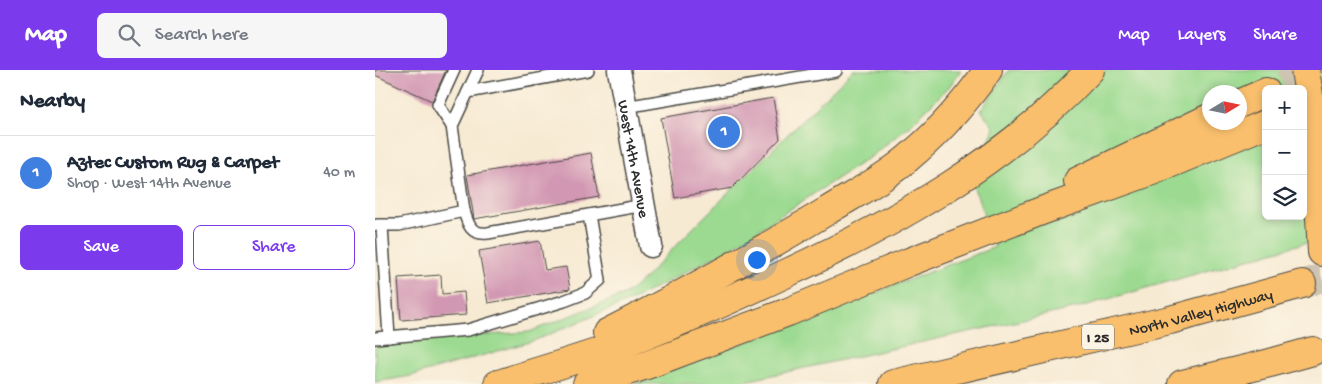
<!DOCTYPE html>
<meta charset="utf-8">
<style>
body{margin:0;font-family:"Gochi Hand",sans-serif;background:#f6f6f7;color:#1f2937}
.controls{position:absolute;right:15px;top:15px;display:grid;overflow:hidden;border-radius:8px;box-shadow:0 2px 8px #0003}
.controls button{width:45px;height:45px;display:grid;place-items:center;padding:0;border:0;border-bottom:1px solid #e0e1e3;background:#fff;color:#1f2937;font:25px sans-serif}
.compass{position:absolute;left:827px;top:15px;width:45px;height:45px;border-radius:50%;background:#fff;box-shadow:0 2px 8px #0003;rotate:80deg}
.you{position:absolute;left:381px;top:189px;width:18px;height:18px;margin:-12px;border:4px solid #fff;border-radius:50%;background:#1a73e8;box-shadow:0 0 0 8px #1a73e833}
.badge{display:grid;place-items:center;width:32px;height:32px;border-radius:50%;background:#7c3aed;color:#fff;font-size:16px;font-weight:700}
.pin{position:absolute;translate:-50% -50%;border:2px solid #fff;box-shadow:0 1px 5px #0006}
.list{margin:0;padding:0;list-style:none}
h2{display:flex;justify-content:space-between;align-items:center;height:65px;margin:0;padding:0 20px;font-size:21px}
h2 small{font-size:16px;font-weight:400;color:#747a83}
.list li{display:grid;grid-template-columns:32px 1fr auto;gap:15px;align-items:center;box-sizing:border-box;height:75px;padding:0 20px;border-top:1px solid #e0e1e3}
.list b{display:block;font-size:19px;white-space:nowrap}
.list p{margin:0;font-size:16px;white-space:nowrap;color:#747a83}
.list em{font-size:16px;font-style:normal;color:#747a83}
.actions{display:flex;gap:10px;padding:15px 20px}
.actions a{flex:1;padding:11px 0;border:1px solid #7c3aed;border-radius:8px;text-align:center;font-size:18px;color:#7c3aed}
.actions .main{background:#7c3aed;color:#fff}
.icon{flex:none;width:28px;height:28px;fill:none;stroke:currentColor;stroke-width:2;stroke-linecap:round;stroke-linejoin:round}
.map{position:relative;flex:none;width:947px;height:314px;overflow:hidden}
header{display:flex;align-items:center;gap:30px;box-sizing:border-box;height:70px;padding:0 25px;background:#7c3aed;color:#fff}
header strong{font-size:24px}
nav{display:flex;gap:28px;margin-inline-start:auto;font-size:18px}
.search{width:350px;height:45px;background:#f6f6f7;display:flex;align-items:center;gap:12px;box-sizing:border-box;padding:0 18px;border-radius:8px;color:#747a83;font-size:19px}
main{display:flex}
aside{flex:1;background:#fff}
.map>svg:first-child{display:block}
</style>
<header>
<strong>Map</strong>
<div class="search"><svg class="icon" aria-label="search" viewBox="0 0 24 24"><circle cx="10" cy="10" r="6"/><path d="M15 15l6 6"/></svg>Search here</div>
<nav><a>Map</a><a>Layers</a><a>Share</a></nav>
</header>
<main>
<aside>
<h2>Nearby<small></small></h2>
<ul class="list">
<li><span class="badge" style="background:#3f7fe0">1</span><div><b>Aztec Custom Rug &amp; Carpet</b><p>Shop · West 14th Avenue</p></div><em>40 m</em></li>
</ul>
<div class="actions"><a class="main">Save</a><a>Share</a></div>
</aside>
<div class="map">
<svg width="947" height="314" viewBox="0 0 947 314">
<rect width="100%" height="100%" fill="#fcf5e5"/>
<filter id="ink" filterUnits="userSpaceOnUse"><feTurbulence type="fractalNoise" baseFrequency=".02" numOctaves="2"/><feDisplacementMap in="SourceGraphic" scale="10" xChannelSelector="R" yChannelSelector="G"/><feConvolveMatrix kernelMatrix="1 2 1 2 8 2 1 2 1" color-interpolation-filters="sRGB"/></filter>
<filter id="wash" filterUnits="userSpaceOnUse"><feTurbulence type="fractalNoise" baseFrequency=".0096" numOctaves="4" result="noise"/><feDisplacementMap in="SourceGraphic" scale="20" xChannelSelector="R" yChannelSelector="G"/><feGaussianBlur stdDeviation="1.12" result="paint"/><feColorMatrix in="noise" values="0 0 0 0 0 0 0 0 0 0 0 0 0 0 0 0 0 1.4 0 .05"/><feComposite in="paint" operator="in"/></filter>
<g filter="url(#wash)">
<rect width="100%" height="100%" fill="#f7ead3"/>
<g fill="#9bda90" stroke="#63825e" fill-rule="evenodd">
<path d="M478 0H586L574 17 535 55 498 85 356 178 255 231 158 271 36 306 0 312V273L154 262 251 224 270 208 313 163Z"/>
<path d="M634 0H947V168L698 239 375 310 351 314H260L620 177 604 130 597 114 619 58 606 40ZM891 19H928V146H891ZM834 22H864V52H834Z"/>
</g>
<g id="blocks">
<g fill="#d297b2">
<path d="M0 0H71L57 31 0 5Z"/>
<path d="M398 28 405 69 357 118 300 128 286 48Z"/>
<path d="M216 83 224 127 99 149 92 105Z"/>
<path d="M165 171 170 200 191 197 195 219 113 233 104 181Z"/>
<path d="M66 205 67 224 89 222 91 245 26 250 23 208Z"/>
</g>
</g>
</g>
<g filter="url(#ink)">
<use href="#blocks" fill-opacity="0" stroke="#4a4844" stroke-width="1"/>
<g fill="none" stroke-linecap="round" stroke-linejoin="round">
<g stroke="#cec4b1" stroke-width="28" stroke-dasharray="28 14" stroke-linecap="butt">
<path d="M907 15 943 0"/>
<path d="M927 214 947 208"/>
</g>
<g stroke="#4a4844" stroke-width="14">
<g id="service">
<path d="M103 0 77 56 89 141C93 155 96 165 113 163L269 135"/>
<path d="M93 22 213 0"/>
<path d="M250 37 461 1"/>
<path d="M77 56 63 35 79 0"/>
<path d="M2 155H24L89 141"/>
<path d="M7 156 14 267"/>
<path d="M0 268 93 260 189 231 210 223 225 210 214 145"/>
</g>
</g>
<g stroke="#4a4844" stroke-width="25">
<g id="minor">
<path id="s1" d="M244 0 276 176"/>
</g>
</g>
<g stroke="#4a4844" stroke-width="30">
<path id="primary" d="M940 63 947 182"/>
</g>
<g stroke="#4a4844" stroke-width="30">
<g id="motorway">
<path d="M864 34 891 22"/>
<path d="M703 111 834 48"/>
<path d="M232 263C307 225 380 185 452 141 481 123 514 106 540 82 568 58 592 30 613 0"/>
<path d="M123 314C167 300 212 287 256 271 309 251 361 227 412 203 522 152 633 90 715 0"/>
<path d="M212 314 272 295 413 242 534 192 669 140 777 101 891 54"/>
<path id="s2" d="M518 314 795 250 927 214"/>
<path d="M807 314 895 293 938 281"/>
</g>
</g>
<use href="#service" stroke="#fff" stroke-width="11"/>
<use href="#minor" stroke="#fff" stroke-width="22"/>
<use href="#primary" stroke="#f9bf6d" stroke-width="28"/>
<use href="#motorway" stroke="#f9bf6d" stroke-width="28"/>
<g stroke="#4a4844" stroke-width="30" stroke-linecap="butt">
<path id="primary-bridge" d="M930 0 940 63"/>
</g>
<use href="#primary-bridge" stroke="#f9bf6d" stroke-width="28"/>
</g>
</g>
<g text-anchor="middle" stroke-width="4" stroke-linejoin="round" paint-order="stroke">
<rect fill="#fcf5e5" stroke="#6a6863" stroke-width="1" x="707" y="254.5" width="32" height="25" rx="4"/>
<g font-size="15" font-weight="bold" fill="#2b2b2b">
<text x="723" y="272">I 25</text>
</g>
<g font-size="16" fill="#2b2b2b" stroke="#fcf5e5">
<text dy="6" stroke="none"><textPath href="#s1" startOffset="90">West 14th Avenue</textPath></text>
<text dy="6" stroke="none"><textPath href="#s2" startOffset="316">North Valley Highway</textPath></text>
</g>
</g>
</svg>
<div class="controls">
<button>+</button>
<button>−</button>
<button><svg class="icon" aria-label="layers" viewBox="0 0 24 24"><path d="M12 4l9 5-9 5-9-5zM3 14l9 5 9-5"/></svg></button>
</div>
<svg class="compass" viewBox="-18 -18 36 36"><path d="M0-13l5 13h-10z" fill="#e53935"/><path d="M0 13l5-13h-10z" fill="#747a83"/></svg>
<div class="you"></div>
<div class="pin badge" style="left:349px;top:62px;background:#3f7fe0">1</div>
</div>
</main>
